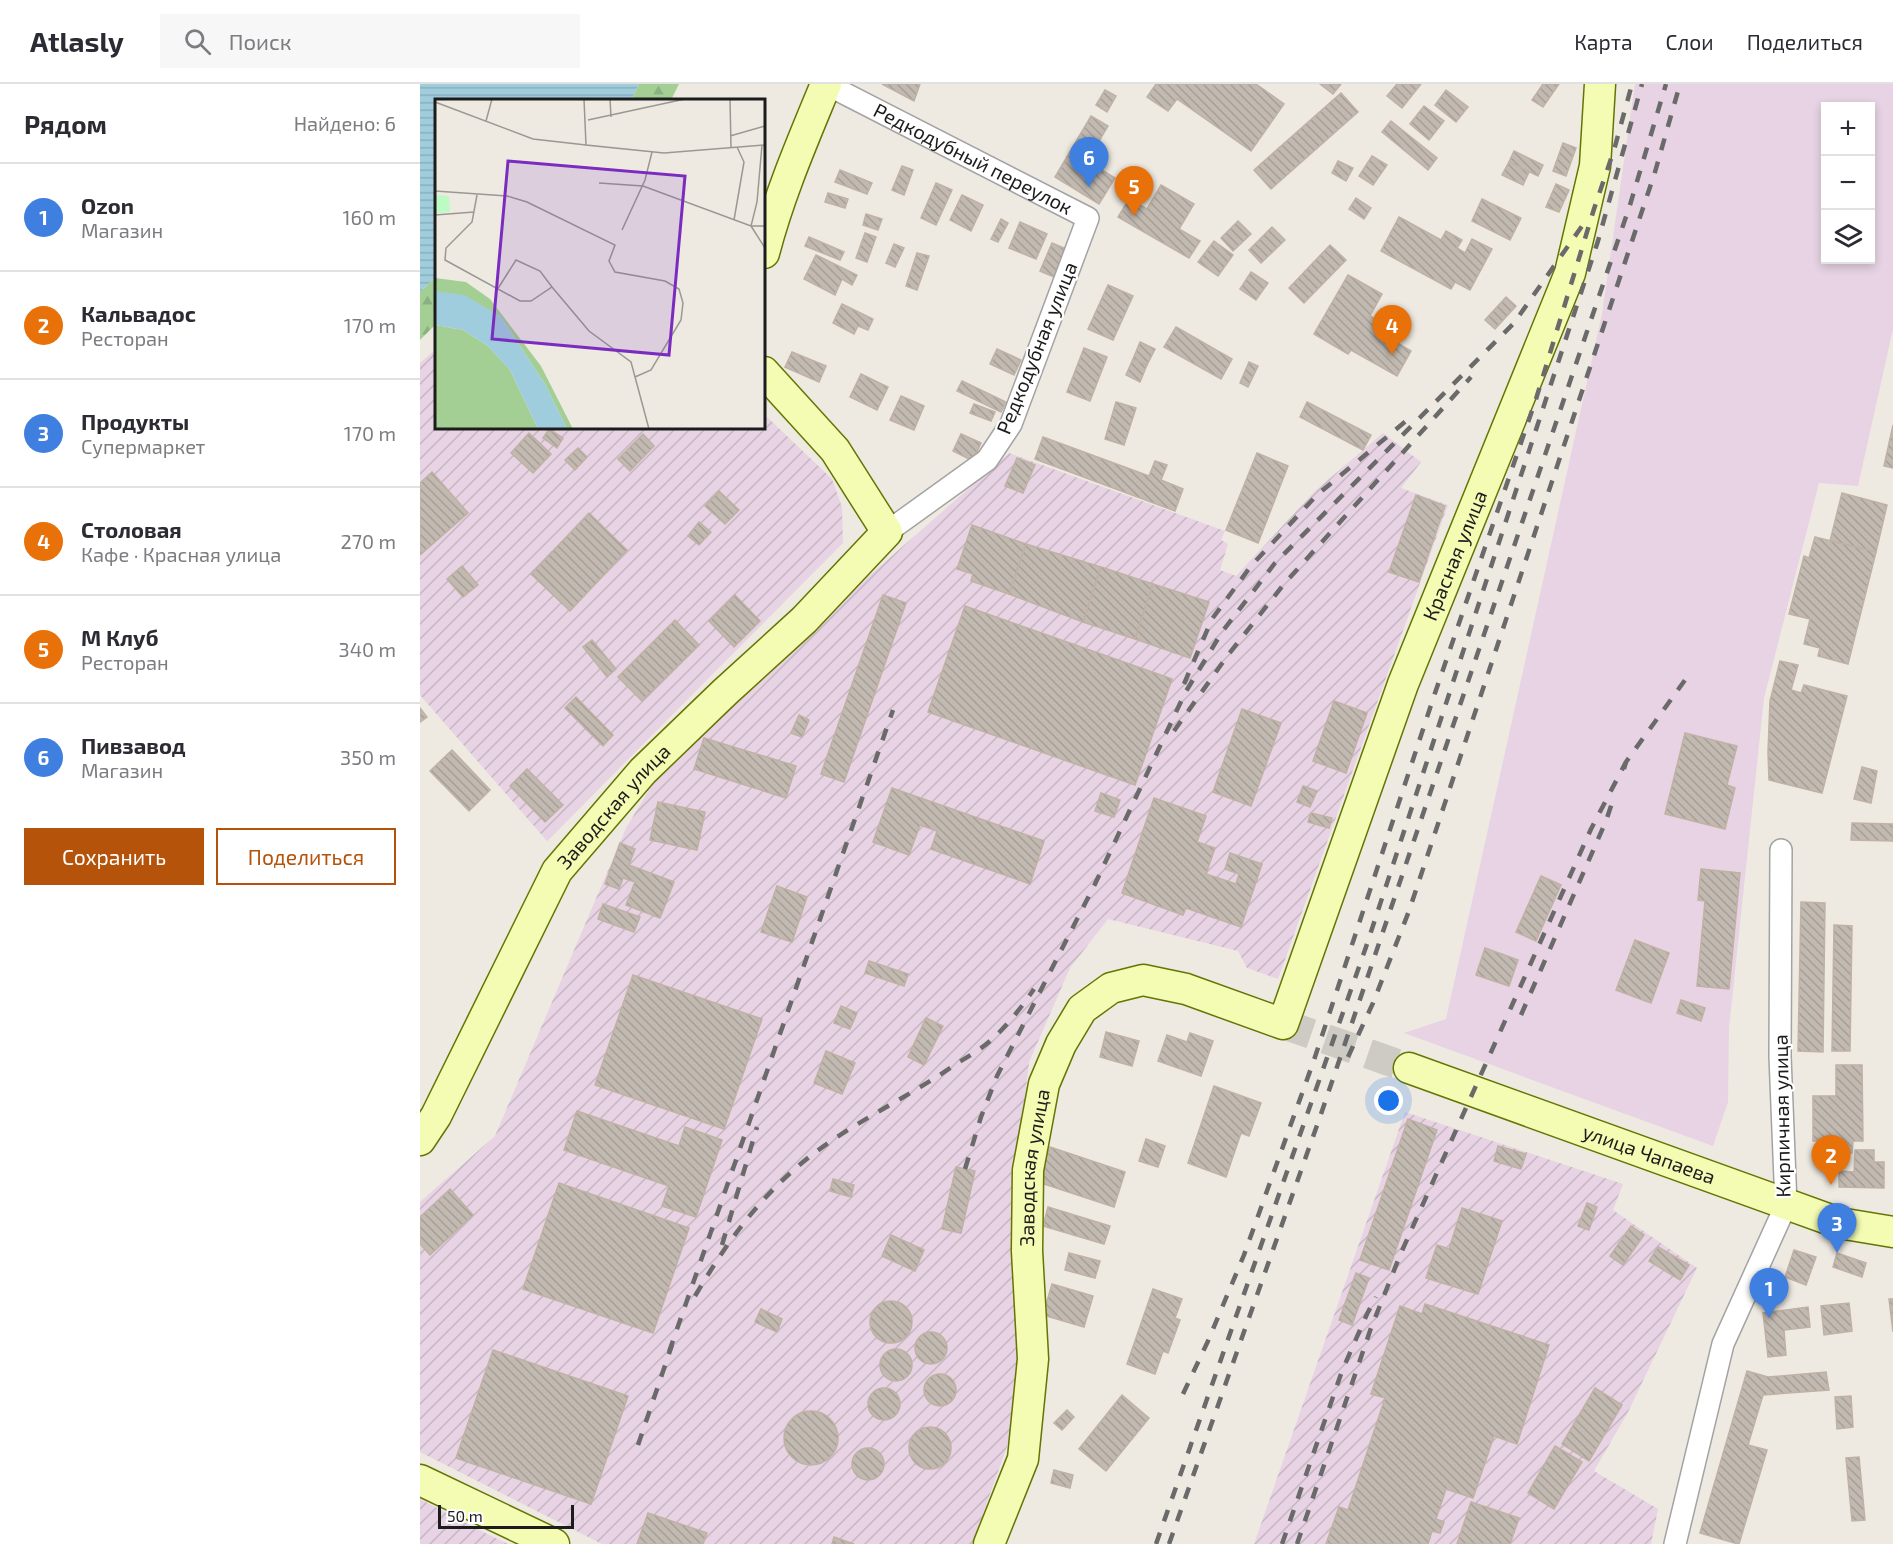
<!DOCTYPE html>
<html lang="ru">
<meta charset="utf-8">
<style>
body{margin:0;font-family:"Exo 2",sans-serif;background:#f7f7f7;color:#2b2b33}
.controls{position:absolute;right:18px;top:18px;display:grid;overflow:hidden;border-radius:0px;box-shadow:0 3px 9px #0003}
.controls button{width:54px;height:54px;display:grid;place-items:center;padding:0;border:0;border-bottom:2px solid #e1e1e2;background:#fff;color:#2b2b33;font:30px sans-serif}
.scale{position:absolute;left:18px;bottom:15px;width:136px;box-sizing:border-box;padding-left:6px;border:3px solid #1c1c1c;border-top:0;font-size:16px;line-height:21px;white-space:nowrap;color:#1c1c1c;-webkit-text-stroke:4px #fff;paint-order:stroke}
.you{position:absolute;left:969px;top:1017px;width:21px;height:21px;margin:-15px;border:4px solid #fff;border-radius:50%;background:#1a73e8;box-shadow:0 0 0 9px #1a73e833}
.badge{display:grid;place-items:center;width:39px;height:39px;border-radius:50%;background:#b45309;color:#fff;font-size:20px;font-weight:700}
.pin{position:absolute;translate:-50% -50px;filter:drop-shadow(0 2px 3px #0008)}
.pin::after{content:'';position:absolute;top:32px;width:21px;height:18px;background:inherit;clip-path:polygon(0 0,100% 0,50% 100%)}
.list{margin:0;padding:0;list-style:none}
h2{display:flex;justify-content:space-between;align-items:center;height:78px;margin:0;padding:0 24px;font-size:26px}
h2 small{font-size:20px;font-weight:400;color:#7c7c81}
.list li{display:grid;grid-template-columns:39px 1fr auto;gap:18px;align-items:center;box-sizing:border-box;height:108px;padding:0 24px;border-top:2px solid #e1e1e2}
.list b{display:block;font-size:22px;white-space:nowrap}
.list p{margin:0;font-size:20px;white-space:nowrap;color:#7c7c81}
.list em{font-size:20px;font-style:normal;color:#7c7c81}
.actions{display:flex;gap:12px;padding:18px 24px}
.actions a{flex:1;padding:14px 0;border:2px solid #b45309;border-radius:0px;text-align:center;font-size:21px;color:#b45309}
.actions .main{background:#b45309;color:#fff}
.icon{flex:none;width:33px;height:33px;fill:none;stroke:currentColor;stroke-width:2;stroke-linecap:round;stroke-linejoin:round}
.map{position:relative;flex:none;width:1473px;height:1460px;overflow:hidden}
header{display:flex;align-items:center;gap:36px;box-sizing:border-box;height:84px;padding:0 30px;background:#fff;border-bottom:2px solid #e1e1e2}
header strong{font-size:28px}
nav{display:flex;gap:33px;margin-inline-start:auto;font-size:21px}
.search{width:420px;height:54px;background:#f7f7f7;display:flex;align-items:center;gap:15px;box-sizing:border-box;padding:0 21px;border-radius:0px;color:#7c7c81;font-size:22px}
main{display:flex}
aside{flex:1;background:#fff}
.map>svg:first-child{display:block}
</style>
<header>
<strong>Atlasly</strong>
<div class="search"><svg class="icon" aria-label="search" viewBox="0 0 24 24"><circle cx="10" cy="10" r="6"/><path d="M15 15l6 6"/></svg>Поиск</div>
<nav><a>Карта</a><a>Слои</a><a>Поделиться</a></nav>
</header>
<main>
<aside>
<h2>Рядом<small>Найдено: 6</small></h2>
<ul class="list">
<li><span class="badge" style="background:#3f7fe0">1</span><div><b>Ozon</b><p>Магазин</p></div><em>160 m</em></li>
<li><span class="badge" style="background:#e8710a">2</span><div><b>Кальвадос</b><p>Ресторан</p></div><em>170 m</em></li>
<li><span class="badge" style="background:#3f7fe0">3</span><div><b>Продукты</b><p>Супермаркет</p></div><em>170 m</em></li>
<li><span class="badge" style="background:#e8710a">4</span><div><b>Столовая</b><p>Кафе · Красная улица</p></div><em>270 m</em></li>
<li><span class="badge" style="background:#e8710a">5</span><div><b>М Клуб</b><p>Ресторан</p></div><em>340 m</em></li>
<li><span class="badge" style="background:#3f7fe0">6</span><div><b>Пивзавод</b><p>Магазин</p></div><em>350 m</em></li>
</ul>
<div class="actions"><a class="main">Сохранить</a><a>Поделиться</a></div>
</aside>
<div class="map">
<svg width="1473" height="1460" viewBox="0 0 1473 1460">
<defs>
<pattern id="industrial-furrows" width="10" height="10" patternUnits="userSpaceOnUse" patternTransform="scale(1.5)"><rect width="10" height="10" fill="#e7d3e3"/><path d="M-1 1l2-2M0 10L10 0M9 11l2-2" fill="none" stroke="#c6b5c2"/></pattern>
<pattern id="forest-firs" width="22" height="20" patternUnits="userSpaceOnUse" patternTransform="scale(1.5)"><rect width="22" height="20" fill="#a3cf95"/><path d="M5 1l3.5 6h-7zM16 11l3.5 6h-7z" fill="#8cb180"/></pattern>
<pattern id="water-rules" width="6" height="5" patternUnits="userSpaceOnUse" patternTransform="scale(1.5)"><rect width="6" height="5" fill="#a0cddd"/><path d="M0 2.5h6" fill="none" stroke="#89afbd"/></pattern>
<pattern id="building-back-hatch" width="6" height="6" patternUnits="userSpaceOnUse" patternTransform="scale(1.5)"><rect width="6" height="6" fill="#c2bab1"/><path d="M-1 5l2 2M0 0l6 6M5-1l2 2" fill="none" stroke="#a69f98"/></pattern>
</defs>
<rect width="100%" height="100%" fill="#eeeae2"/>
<g fill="url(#industrial-furrows)">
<path d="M16 265V344H344V330L412 395 422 423 423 459 127 757 0 611V279Z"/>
<path d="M963 349 1001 378 981 404 1028 421 858 895 827 884 818 867 688 835 650 884 609 978 593 1119 599 1266 592 1349 552 1460H182L0 1368V1118L75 1052 206 744 235 696 441 499 589 369 805 447 801 456 808 460 800 486 816 492 895 407Z"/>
<path d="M985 1028 1203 1100 1193 1126 1277 1184 1208 1328 1174 1387 1238 1425 1231 1460H834Z"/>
<path d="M0 1415 63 1448 88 1460H0Z"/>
</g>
<path fill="#e7d3e3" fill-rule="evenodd" d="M1215 0H1473V245L1438 402 1399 399 1344 614 1309 944 1308 1018 1293 1062 984 949 1026 935 1182 230ZM1406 22H1450V176H1406Z"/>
<g fill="url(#forest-firs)">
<path d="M219 0H259L251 16H211Z"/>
<path d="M16 193V240L0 256V208Z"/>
</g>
<path fill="url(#water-rules)" d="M0 0H219L211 16H16V193L0 208Z"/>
<g fill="url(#building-back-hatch)" stroke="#c0b1a4" stroke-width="1.5">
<path d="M462 0H500L494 17Z"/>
<path d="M736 0H836L864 20 831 67 757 15 748 27 727 13Z"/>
<path d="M900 0H921L913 10Z"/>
<path d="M977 0H1001L982 24 967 12Z"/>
<path d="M1123 0H1139L1123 23 1112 16Z"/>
<path d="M685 6 696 12 687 28 676 21Z"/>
<path d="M1026 6 1048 23 1036 38 1015 21Z"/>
<path d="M921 9 938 28 851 105 834 86Z"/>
<path d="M1004 22 1024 37 1009 56 990 40Z"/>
<path d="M671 32 688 42 667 77 695 94 679 120 635 93Z"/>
<path d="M971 37 1017 74 1008 86 962 48Z"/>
<path d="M1143 59 1156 64 1146 92 1133 87Z"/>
<path d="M1094 67 1123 81 1118 92 1089 78Z"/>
<path d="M952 72 967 81 953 101 939 92Z"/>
<path d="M918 77 933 84 926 97 912 89Z"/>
<path d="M1089 78 1109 88 1103 101 1082 91Z"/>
<path d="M482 82 493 86 484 111 472 106Z"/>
<path d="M420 86 452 99 447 110 415 98Z"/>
<path d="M516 99 532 106 516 141 501 134Z"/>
<path d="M1136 100 1149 106 1139 128 1126 123Z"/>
<path d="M741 101 774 120 759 145 780 157 769 174 698 133 709 115 727 125Z"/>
<path d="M408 109 428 115 425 124 405 118Z"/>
<path d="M542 111 563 121 551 147 530 136Z"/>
<path d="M936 114 951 124 944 135 929 125Z"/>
<path d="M1062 115 1101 134 1090 156 1052 137Z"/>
<path d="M446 130 462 135 458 146 443 141Z"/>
<path d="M979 133 1021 156 1026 147 1042 156 1037 164 1045 169 1052 155 1072 165 1050 206 1035 198 1031 205 961 167Z"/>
<path d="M581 135 588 139 578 158 571 155Z"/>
<path d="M818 137 831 150 813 167 801 154Z"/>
<path d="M600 138 627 150 616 175 589 164Z"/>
<path d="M852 143 865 156 841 179 829 166Z"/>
<path d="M445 149 456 153 447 178 436 174Z"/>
<path d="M389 153 424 168 420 176 385 162Z"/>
<path d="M794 157 813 171 798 192 778 178Z"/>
<path d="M632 159 646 165 634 193 620 187Z"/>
<path d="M474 160 484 164 475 183 466 179Z"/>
<path d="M910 161 926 176 884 219 869 204Z"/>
<path d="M497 169 509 172 497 206 486 202Z"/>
<path d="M396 171 437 191 432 201 422 195 415 211 384 195Z"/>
<path d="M831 188 848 199 836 216 820 205Z"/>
<path d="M928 191 962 210 950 232 978 248 974 257 991 267 977 292 931 266 928 270 894 250Z"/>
<path d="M688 201 713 212 693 256 668 245Z"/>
<path d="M1086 213 1096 222 1075 245 1065 236Z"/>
<path d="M422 220 453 235 448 246 438 242 434 250 413 239Z"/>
<path d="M756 243 812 275 801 295 744 263Z"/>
<path d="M720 258 735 265 727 281 713 275Z"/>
<path d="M664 264 687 273 670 317 647 308Z"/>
<path d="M577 265 601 276 594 291 570 280Z"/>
<path d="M372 268 406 282 399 298 365 283Z"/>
<path d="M713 275 727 281 720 298 706 291Z"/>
<path d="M829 278 838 282 828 303 820 299Z"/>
<path d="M441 290 468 303 457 326 430 313Z"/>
<path d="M542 297 586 318 581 328 537 307Z"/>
<path d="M481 312 504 322 494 346 470 336Z"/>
<path d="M696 318 716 324 704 361 685 355Z"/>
<path d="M887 318 951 351 943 366 880 333Z"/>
<path d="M554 320 575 328 571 337 550 329Z"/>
<path d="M1473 341V384L1464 382Z"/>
<path d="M129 345 143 354 137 364 123 354Z"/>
<path d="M109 349 131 370 113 389 91 369Z"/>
<path d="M223 350 234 362 210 387 198 375Z"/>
<path d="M541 350 561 359 553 377 533 367Z"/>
<path d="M623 353 729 392 735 377 747 381 741 396 763 405 755 427 615 375Z"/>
<path d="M158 364 167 373 155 386 145 376Z"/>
<path d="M837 369 868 382 838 459 806 446Z"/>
<path d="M597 374 615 381 603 409 585 402Z"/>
<path d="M12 388 48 429 0 471V399Z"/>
<path d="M299 407 319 426 305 440 285 422Z"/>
<path d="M1422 409 1467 421 1456 468 1410 457Z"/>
<path d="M996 411 1025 422 999 498 969 488Z"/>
<path d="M169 429 207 466 150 527 111 490Z"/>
<path d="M279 438 291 448 279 461 268 452Z"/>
<path d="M552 441 606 460 589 510 551 497 553 490 537 485Z"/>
<path d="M1395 453 1456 468 1428 580 1398 572 1400 564 1384 560 1390 535 1369 530 1384 472 1389 474Z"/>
<path d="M606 460 681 483 663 538 589 510Z"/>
<path d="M42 482 58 501 43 513 27 495Z"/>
<path d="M681 483 733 500 715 555 663 538Z"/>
<path d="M733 500 789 518 770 574 715 555Z"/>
<path d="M315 511 340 537 314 563 289 537Z"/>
<path d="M463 511 486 519 424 698 401 690Z"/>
<path d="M545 522 752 595 715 701 508 628Z"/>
<path d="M255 536 279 561 222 617 198 593Z"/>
<path d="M172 556 196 585 187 593 163 563Z"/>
<path d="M1360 577 1378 581 1371 606 1381 609 1384 601 1427 612 1402 709 1349 696 1348 668 1350 617Z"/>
<path d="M156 613 193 651 183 662 145 624Z"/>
<path d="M914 617 947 629 926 689 893 677Z"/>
<path d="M0 624 7 633 0 638Z"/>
<path d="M822 625 861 639 831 722 793 708Z"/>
<path d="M379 631 389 636 382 653 371 649Z"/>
<path d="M1265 649 1317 662 1307 701 1315 704 1305 745 1245 730Z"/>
<path d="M284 654 376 682 366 714 274 685Z"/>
<path d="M32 666 70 706 49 727 10 687Z"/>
<path d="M1442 683 1457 687 1451 719 1434 715Z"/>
<path d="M107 685 143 721 125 738 90 702Z"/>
<path d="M883 702 897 707 890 723 877 718Z"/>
<path d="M472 704 624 757 610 800 511 765 517 747 500 741 489 771 453 758Z"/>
<path d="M681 709 700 716 694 733 675 727Z"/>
<path d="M734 714 786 732 777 758 795 764 786 790 816 800 819 790 805 785 810 769 842 780 821 843 766 824 763 831 702 809Z"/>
<path d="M238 718 285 728 277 766 230 756Z"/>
<path d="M891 729 912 734 909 744 888 738Z"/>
<path d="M1432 739 1473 740V757L1431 756Z"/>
<path d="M200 759 215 765 209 781 254 798 240 834 206 821 215 798 203 794 199 805 185 800Z"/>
<path d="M1281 785 1320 789 1309 905 1277 902 1285 817 1278 816Z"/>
<path d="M1121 792 1141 801 1116 857 1096 848Z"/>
<path d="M357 802 387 813 372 858 341 848Z"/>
<path d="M1381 818 1405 819 1403 968 1378 967Z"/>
<path d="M183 820 220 833 214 848 178 835Z"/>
<path d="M1414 841 1432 842 1430 967H1412Z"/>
<path d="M1215 856 1249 869 1231 919 1196 906Z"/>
<path d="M1065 864 1098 876 1089 902 1056 891Z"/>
<path d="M449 877 488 890 484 902 445 889Z"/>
<path d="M213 891 342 935 304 1045 175 1001Z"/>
<path d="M1261 916 1285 924 1281 937 1257 929Z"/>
<path d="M421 922 437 929 430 945 414 939Z"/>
<path d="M506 934 523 942 504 981 488 973Z"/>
<path d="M686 948 719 957 712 982 680 973Z"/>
<path d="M770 949 793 957 781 992 738 977 747 951 767 958Z"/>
<path d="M406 967 435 979 422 1010 394 999Z"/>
<path d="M1416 981H1442L1443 1057H1433L1432 1069 1410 1070V1057H1393V1012H1416Z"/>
<path d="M794 1002 841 1019 829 1052 821 1049 806 1093 768 1079Z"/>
<path d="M157 1027 259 1062 265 1043 302 1056 276 1133 242 1122 249 1102 144 1066Z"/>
<path d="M988 1035 1017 1046 969 1186 940 1176Z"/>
<path d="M726 1055 745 1062 738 1083 719 1077Z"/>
<path d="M1078 1062 1106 1070 1101 1085 1074 1077Z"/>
<path d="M630 1063 705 1088 694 1123 618 1098Z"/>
<path d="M1435 1066H1454V1078H1464V1104L1419 1103V1087L1434 1088Z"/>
<path d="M536 1083 555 1087 541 1149 522 1145Z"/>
<path d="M413 1095 434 1101 431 1113 410 1107Z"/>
<path d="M139 1099 269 1144 233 1249 103 1205Z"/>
<path d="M30 1105 53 1131 10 1171 0 1160V1133Z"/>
<path d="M1167 1119 1177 1123 1169 1146 1158 1142Z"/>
<path d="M628 1123 690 1142 684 1160 623 1142Z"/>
<path d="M1042 1124 1082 1137 1058 1210 1006 1194 1017 1161 1029 1165Z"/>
<path d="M1211 1142 1224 1151 1203 1181 1190 1172Z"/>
<path d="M471 1151 504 1166 495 1187 462 1172Z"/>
<path d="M1238 1163 1269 1181 1260 1196 1229 1177Z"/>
<path d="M1374 1166 1396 1173 1386 1201 1365 1193Z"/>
<path d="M649 1169 680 1177 675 1194 645 1186Z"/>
<path d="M1417 1169 1446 1179 1442 1193 1413 1183Z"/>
<path d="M936 1189 949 1194 932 1241 919 1236Z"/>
<path d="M632 1200 673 1212 664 1243 623 1231Z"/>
<path d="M733 1205 762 1215 755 1234 760 1236 748 1269 743 1267 735 1290 707 1280Z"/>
<path d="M1469 1215H1473V1248Z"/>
<circle cx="471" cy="1238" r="21"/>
<path d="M1429 1219 1432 1247 1404 1251 1401 1222Z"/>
<path d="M1005 1220 1129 1261 1097 1360 1074 1352 1053 1414 1026 1405 1016 1435 1024 1438 1020 1449 1012 1447 1008 1460H906L919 1423 928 1426 965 1314 951 1310 980 1222 1002 1230Z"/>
<path d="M1388 1223 1390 1243 1364 1246 1366 1271 1348 1273 1343 1229Z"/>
<path d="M341 1225 362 1235 357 1248 335 1238Z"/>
<circle cx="511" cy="1264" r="16"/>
<circle cx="476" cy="1281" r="16"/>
<path d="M73 1266 208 1312 171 1420 36 1374Z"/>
<path d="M1327 1287 1348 1293 1406 1288 1409 1306 1343 1311 1328 1361 1347 1366 1319 1460H1318L1280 1449Z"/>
<circle cx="520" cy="1306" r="16"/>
<circle cx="464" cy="1320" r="16"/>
<path d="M1175 1304 1202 1321 1169 1377 1142 1360Z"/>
<path d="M702 1311 729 1334 686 1387 659 1365Z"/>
<path d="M1431 1312 1433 1343 1417 1345 1415 1313Z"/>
<path d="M647 1326 654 1333 642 1346 634 1339Z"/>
<circle cx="391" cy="1354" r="27"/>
<circle cx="510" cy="1364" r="21"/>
<path d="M1135 1362 1162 1378 1134 1425 1108 1409Z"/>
<circle cx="448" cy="1380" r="16"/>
<path d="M1439 1373 1445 1436 1432 1437 1426 1374Z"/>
<path d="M634 1386 653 1391 650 1404 631 1399Z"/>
<path d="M1051 1418 1099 1434 1090 1460H1037Z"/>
<path d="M228 1429 287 1449 283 1460H217Z"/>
<path d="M414 1453 434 1460H412Z"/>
</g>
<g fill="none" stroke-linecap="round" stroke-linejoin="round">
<path stroke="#cecbc4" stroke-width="30" stroke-dasharray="30 15" stroke-linecap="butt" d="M863 940 989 984"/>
<g stroke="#a3a3a3" stroke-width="24">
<g id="street">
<path id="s1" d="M406 0 668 134 591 340 567 376 467 448"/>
<path d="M1255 1460 1303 1260 1366 1121 1360 972 1361 766"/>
</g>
</g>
<g stroke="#637502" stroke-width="33">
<g id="secondary">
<path d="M344 169C359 111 383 56 406 0"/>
<path id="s2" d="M989 984 1419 1139 1473 1148"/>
<path id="s3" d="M0 1056 16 1032 137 787 223 687 305 608 384 536 467 448 415 366 344 288"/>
<path d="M0 1396 134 1460"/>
<path id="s4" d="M569 1460 603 1375 613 1275 607 1167 608 1086 624 1000 641 960 662 925 691 904 723 896 766 905 863 940 983 600 1150 189 1175 82 1180 0"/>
</g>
</g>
<use href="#street" stroke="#fff" stroke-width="21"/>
<use href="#secondary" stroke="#f4fbb3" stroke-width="30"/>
<g stroke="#6a6a6a" stroke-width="4.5" stroke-dasharray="12 12" stroke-linecap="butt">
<path d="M764 600 792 535 831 482 897 411 992 332"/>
<path d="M754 647 808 571 864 500 1051 293"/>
<path d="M1204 685 1206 678 1265 596"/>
<path d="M1101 931 1186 737 1193 716"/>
<path d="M928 973 953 919 989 827 1235 88 1260 0"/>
<path d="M545 1085 561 1033 577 992 675 800 765 609 802 548 855 479 1094 239 1167 135"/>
<path d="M302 1161 337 1043"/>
<path d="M275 1212C306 1160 335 1118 383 1078 429 1040 486 1015 536 980 547 973 560 966 570 957 587 942 601 924 614 905"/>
<path d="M249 1268 473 626"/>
<path d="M763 1310 788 1257 824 1171 894 976 1015 609 1116 315 1174 125 1194 66 1212 0"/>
<path d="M218 1361 252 1261"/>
<path d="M736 1460 946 863 1178 157 1222 0"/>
<path d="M749 1460 901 1030 1210 121 1246 0"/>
<path d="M862 1460 922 1287 947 1230 956 1213"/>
<path d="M877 1460 951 1244 981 1169 1171 745 1206 678"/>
</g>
</g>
<g text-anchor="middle" stroke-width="4.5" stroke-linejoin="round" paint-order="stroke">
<g font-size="20" fill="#1c1c1c" stroke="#fff">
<text dy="7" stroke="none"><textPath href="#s1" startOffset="165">Редкодубный переулок</textPath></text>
<text transform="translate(617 264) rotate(-68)" y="7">Редкодубная улица</text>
<text dy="7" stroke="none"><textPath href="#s4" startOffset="1268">Красная улица</textPath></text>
<text dy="7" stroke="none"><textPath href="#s3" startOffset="388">Заводская улица</textPath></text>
<text transform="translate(1362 1032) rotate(-91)" y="7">Кирпичная улица</text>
<text dy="7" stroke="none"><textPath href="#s2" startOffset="255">улица Чапаева</textPath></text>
<text dy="7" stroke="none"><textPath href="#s4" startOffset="384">Заводская улица</textPath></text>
</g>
</g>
<g transform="translate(15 15)">
<rect width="330" height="330" fill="#eeeae2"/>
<path d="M0 179 31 183 55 200 106 267 138 330H132L110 285 65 217 0 192ZM0 226 28 231 53 247 75 271 103 330H0Z" fill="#a3cf95"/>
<path d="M0 96 14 97 15 113 0 114Z" fill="#bcfbc4"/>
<path d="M0 192 29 196 65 217 110 285 132 330H103L75 271 53 247 28 231 0 226Z" fill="#a0cddd"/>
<path fill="none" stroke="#9a9893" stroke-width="1.5" d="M149 0 151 46 229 54 330 46M175 0 176 18M295 0 296 48M0 3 98 40 151 46M153 21 250 0M51 22 57 0M295 37 330 27M327 46 322 103 316 127 330 149M164 84 208 87 316 127H330M0 92 72 97 92 103 180 146 174 162 180 173 230 182 244 190 248 204 246 221 216 271 200 278M42 96 37 123 11 149 10 161 85 202H96L117 188 154 232 196 263 214 330M0 116 39 113M299 121 309 63 302 48M187 131 210 81 217 53M62 191 81 161 105 172 117 188"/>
<path fill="#7b2cbf" fill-opacity="0.15" stroke="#7b2cbf" stroke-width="3" d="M73 62 250 77 234 256 57 240Z"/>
<rect width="330" height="330" fill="none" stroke="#1c1c1c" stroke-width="3"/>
</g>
</svg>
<div class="controls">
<button>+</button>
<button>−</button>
<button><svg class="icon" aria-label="layers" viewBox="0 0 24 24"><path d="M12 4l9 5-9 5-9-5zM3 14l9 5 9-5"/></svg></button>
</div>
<div class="scale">50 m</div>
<div class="you"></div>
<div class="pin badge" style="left:1349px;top:1234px;background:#3f7fe0">1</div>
<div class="pin badge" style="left:1411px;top:1101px;background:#e8710a">2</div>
<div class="pin badge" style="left:1417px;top:1169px;background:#3f7fe0">3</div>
<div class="pin badge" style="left:972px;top:271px;background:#e8710a">4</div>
<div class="pin badge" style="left:714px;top:132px;background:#e8710a">5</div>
<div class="pin badge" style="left:669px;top:103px;background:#3f7fe0">6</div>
</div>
</main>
